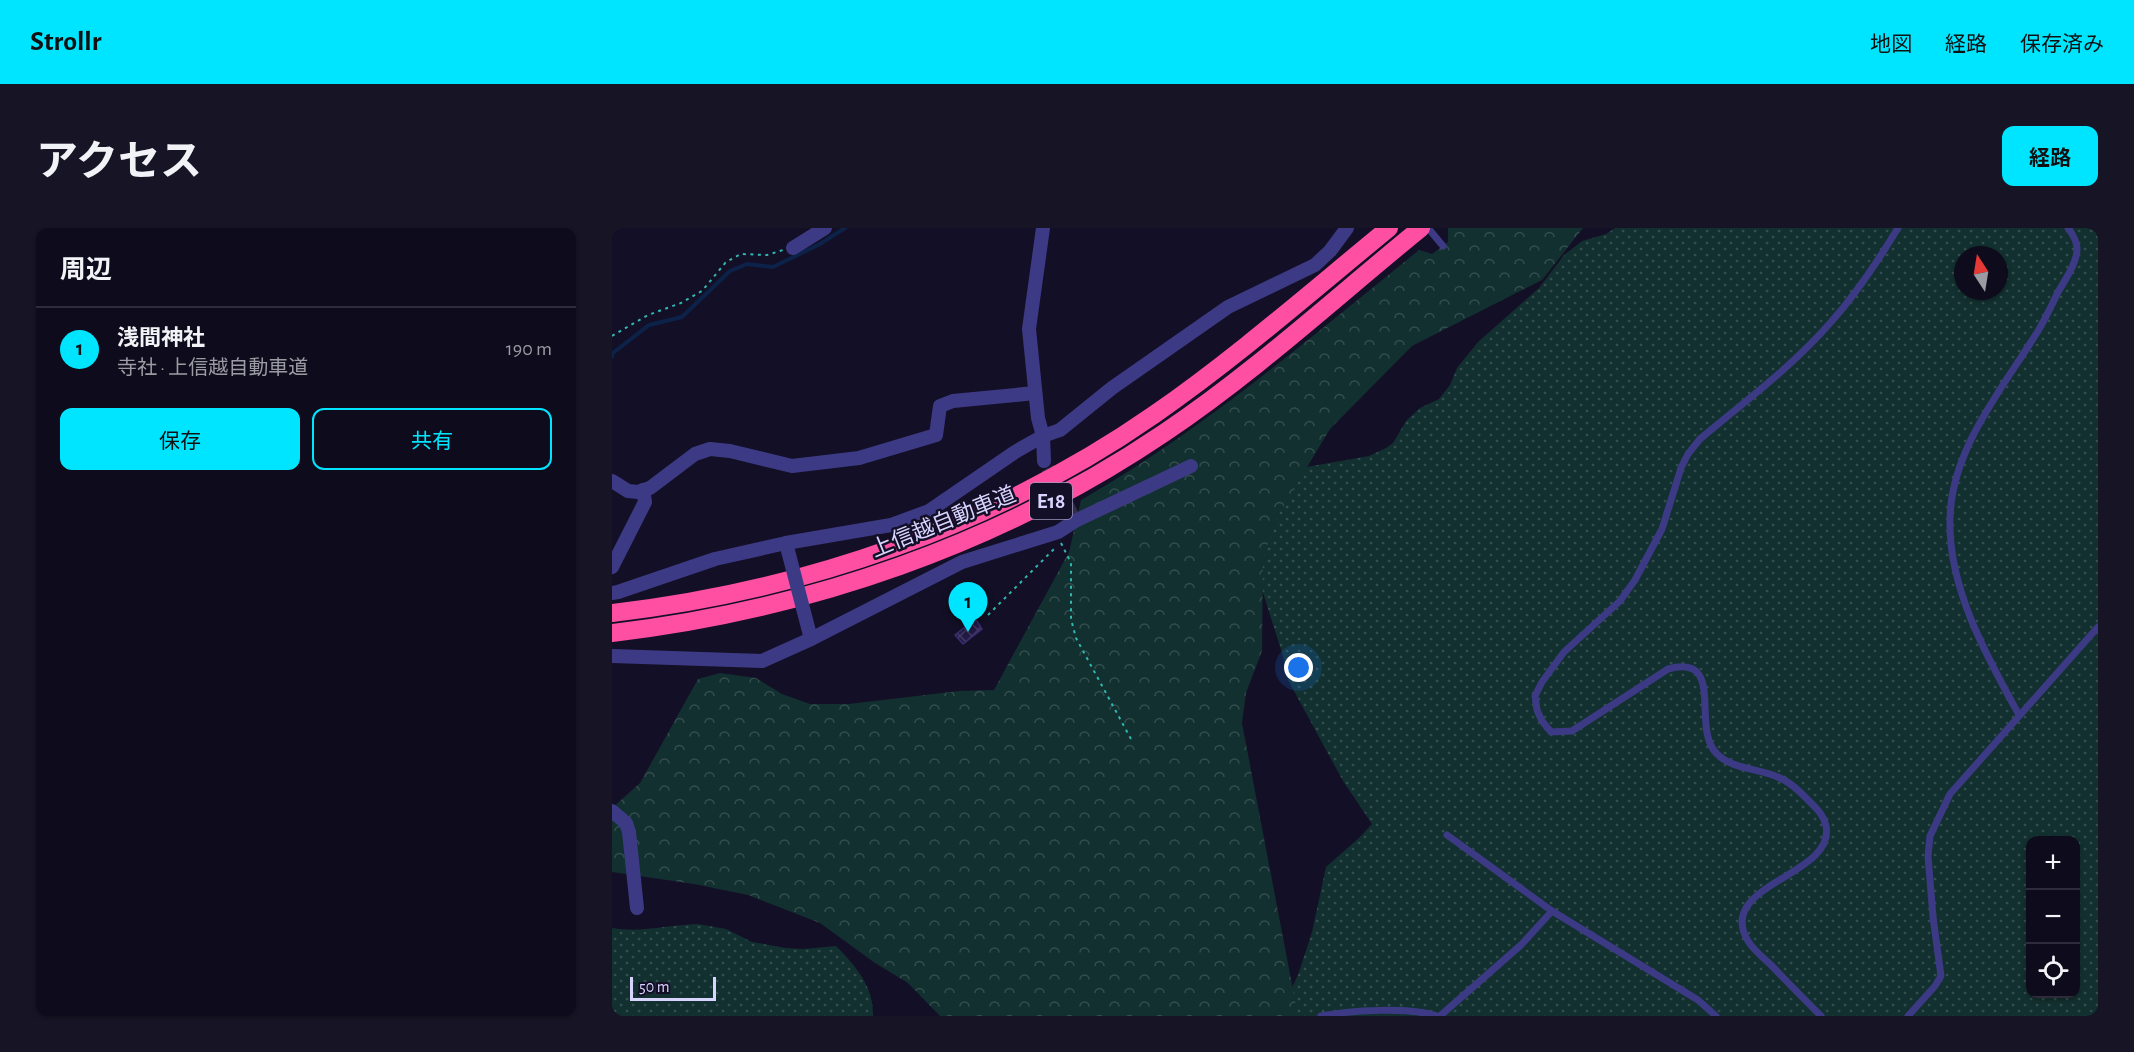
<!DOCTYPE html>
<html lang="ja">
<meta charset="utf-8">
<style>
body{margin:0;font-family:"Alegreya Sans","Noto Sans JP",sans-serif;background:#171425;color:#f1f3f6}
.controls{position:absolute;right:18px;bottom:18px;display:grid;overflow:hidden;border-radius:12px;box-shadow:0 2px 4px #0004}
.controls button{width:54px;height:54px;display:grid;place-items:center;padding:0;border:0;border-bottom:2px solid #2e2b3b;background:#0e0b1c;color:#f1f3f6;font:30px sans-serif}
.compass{position:absolute;left:1342px;top:18px;width:54px;height:54px;border-radius:50%;background:#0e0b1c;box-shadow:0 2px 4px #0004;rotate:348deg}
.scale{position:absolute;left:18px;bottom:15px;width:86px;box-sizing:border-box;padding-left:6px;border:3px solid #d9d4ff;border-top:0;font-size:16px;line-height:21px;white-space:nowrap;color:#d9d4ff;-webkit-text-stroke:4px #130f26;paint-order:stroke}
.you{position:absolute;left:687px;top:440px;width:21px;height:21px;margin:-15px;border:4px solid #fff;border-radius:50%;background:#1a73e8;box-shadow:0 0 0 9px #1a73e833}
.badge{display:grid;place-items:center;width:39px;height:39px;border-radius:50%;background:#00e5ff;color:#111;font-size:20px;font-weight:700}
.pin{position:absolute;translate:-50% -50px;filter:drop-shadow(0 2px 3px #0008)}
.pin::after{content:'';position:absolute;top:32px;width:21px;height:18px;background:inherit;clip-path:polygon(0 0,100% 0,50% 100%)}
.list{margin:0;padding:0;list-style:none}
h2{display:flex;justify-content:space-between;align-items:center;height:78px;margin:0;padding:0 24px;font-size:26px}
h2 small{font-size:20px;font-weight:400;color:#9b9ba3}
.list li{display:grid;grid-template-columns:39px 1fr auto;gap:18px;align-items:center;box-sizing:border-box;height:84px;padding:0 24px;border-top:2px solid #2e2b3b}
.list b{display:block;font-size:22px;white-space:nowrap}
.list p{margin:0;font-size:20px;white-space:nowrap;color:#9b9ba3}
.list em{font-size:20px;font-style:normal;color:#9b9ba3}
.actions{display:flex;gap:12px;padding:18px 24px}
.actions a{flex:1;padding:14px 0;border:2px solid #00e5ff;border-radius:12px;text-align:center;font-size:21px;color:#00e5ff}
.actions .main{background:#00e5ff;color:#111}
.icon{flex:none;width:33px;height:33px;fill:none;stroke:currentColor;stroke-width:2;stroke-linecap:round;stroke-linejoin:round}
.map{position:relative;flex:none;width:1486px;height:788px;overflow:hidden;border-radius:12px}
header{display:flex;align-items:center;gap:36px;box-sizing:border-box;height:84px;padding:0 30px;background:#00e5ff;color:#111}
header strong{font-size:28px}
nav{display:flex;gap:33px;margin-inline-start:auto;font-size:21px}
.intro{display:flex;align-items:center;justify-content:space-between;box-sizing:border-box;height:144px;padding:0 36px}
h1{margin:0;font-size:42px}
.button{padding:15px 27px;border-radius:12px;background:#00e5ff;color:#111;font-size:21px;font-weight:700}
main{display:flex;gap:36px;padding:0 36px}
aside{flex:1;background:#0e0b1c;border-radius:12px;box-shadow:0 2px 4px #0004}
.map>svg:first-child{display:block}
</style>
<header>
<strong>Strollr</strong>
<nav><a>地図</a><a>経路</a><a>保存済み</a></nav>
</header>
<div class="intro"><h1>アクセス</h1><a class="button">経路</a></div>
<main>
<aside>
<h2>周辺<small></small></h2>
<ul class="list">
<li><span class="badge">1</span><div><b>浅間神社</b><p>寺社 · 上信越自動車道</p></div><em>190 m</em></li>
</ul>
<div class="actions"><a class="main">保存</a><a>共有</a></div>
</aside>
<div class="map">
<svg width="1486" height="788" viewBox="0 0 1486 788">
<defs>
<pattern id="grass-dots" width="8" height="8" patternUnits="userSpaceOnUse" patternTransform="scale(1.5)"><rect width="8" height="8" fill="#12302f"/><path d="M2 2h.1M6 6h.1" fill="none" stroke="#344d4e" stroke-width="1.8" stroke-linecap="round"/></pattern>
<pattern id="forest-crowns" width="20" height="18" patternUnits="userSpaceOnUse" patternTransform="scale(1.5)"><rect width="20" height="18" fill="#12302f"/><path d="M2 6a3 3 0 1 1 6 0M12 15a3 3 0 1 1 6 0" fill="none" stroke="#344d4e"/></pattern>
<pattern id="building-cross-hatch" width="8" height="8" patternUnits="userSpaceOnUse" patternTransform="scale(1.5)"><rect width="8" height="8" fill="#241b47"/><path d="M0 0l8 8M0 8l8-8" fill="none" stroke="#433b63"/></pattern>
</defs>
<rect width="100%" height="100%" fill="#130f26"/>
<g fill="url(#grass-dots)" fill-rule="evenodd">
<path d="M1003 0H1486V788H666L686 747 700 704 714 639 747 610 760 596 731 553 676 452 671 428 645 346 660 245 757 228 774 220 781 215 794 193 808 180 827 171 838 157 845 140 866 114 927 60 952 27 970 13 994 6ZM1351 27H1387V63H1351ZM1418 612H1464V766H1418Z"/>
<path d="M86 696 114 701 140 714 174 720 191 721 224 718C244 738 262 759 261 788H0V700C29 705 56 697 86 696Z"/>
</g>
<path fill="url(#forest-crowns)" d="M836 0H971L930 52 800 118 718 201 665 289 651 331 650 423 634 465 630 495 686 788H328L296 755 263 735 208 695 136 667 82 656 0 644V580L28 555 86 451 108 445 144 450 170 466 198 476H237L347 463 382 462 457 324 469 272C591 202 698 110 807 22L820 26 836 14Z"/>
<g fill="none" stroke-linecap="round" stroke-linejoin="round">
<path stroke="#0c2248" stroke-width="4" d="M0 129 1 125 37 97 70 89 118 43 135 36 161 39 208 16 233 0"/>
</g>
<path fill="url(#building-cross-hatch)" stroke="#3b2d73" stroke-width="1.5" d="M360 390H363L370 401 351 416 343 407 354 398 352 397Z"/>
<g fill="none" stroke-linecap="round" stroke-linejoin="round">
<path stroke="#312d47" stroke-width="14" stroke-dasharray="14 7" stroke-linecap="butt" d="M436 240 463 293"/>
<g stroke="#2fb8b0" stroke-width="2" stroke-dasharray="3 4.5" stroke-linecap="butt">
<path d="M0 108 36 87 69 75 90 63 114 34 129 26 155 27 171 22"/>
<path d="M449 315 459 335V391L464 410 519 511"/>
<path d="M376 387 444 319"/>
</g>
<g stroke="#3d3a85" stroke-width="7">
<path d="M816 0 831 18"/>
<path d="M1407 487C1375 429 1336 360 1338 291 1339 221 1391 160 1426 103 1433 91 1439 79 1445 66 1452 53 1465 36 1465 21 1465 14 1460 5 1456 0"/>
<path d="M835 607 940 683 1086 772 1104 788"/>
<path d="M709 788C739 782 797 779 825 788"/>
<path d="M828 788 909 717 940 683"/>
<path d="M1209 788C1193 772 1177 756 1161 739 1153 731 1142 723 1136 713 1102 656 1224 648 1214 598 1212 588 1206 582 1199 575 1190 566 1180 555 1168 550 1148 540 1121 542 1105 526 1078 500 1115 425 1056 441L960 503 939 504 930 493 925 482 923 468 930 454 952 424 1008 373 1023 352 1050 301 1069 240 1076 226 1088 211C1132 174 1181 138 1219 94 1245 65 1266 33 1286 0"/>
<path d="M1296 788 1323 758 1329 748 1321 689 1316 628 1318 608 1338 566 1486 399"/>
</g>
<g stroke="#3d3a85" stroke-width="14">
<path d="M431 0 417 101 426 190 431 208 432 233"/>
<path d="M181 20 213 0"/>
<path d="M0 253 16 263 26 264 38 260 83 226 98 221 118 223 180 238 247 230 324 207 328 178 341 173 423 165"/>
<path d="M0 339 33 274 31 262"/>
<path d="M0 365 6 364 103 331 174 315 279 297 317 283 403 224 431 208 448 202 500 160 616 79 703 37 718 23 735 0"/>
<path d="M0 428 150 433 199 411 350 334 446 304 463 293 579 238"/>
<path d="M0 583 14 595 17 604 25 680"/>
</g>
<g stroke="#ff4fa3" stroke-width="18">
<path d="M0 385C192 363 384 297 543 186 625 129 700 63 777 0"/>
<path d="M0 405C196 382 388 316 552 205 643 144 724 69 809 0"/>
</g>
<path stroke="#3d3a85" stroke-width="14" d="M174 315 199 411"/>
</g>
<g text-anchor="middle" stroke-width="5" stroke-linejoin="round" paint-order="stroke">
<rect fill="#130f26" stroke="#9e99be" stroke-width="1.5" x="418" y="255" width="42" height="36" rx="4.5"/>
<g font-size="21" font-weight="bold" fill="#d9d4ff">
<text x="439" y="280">E18</text>
</g>
<g font-size="22" fill="#d9d4ff" stroke="#130f26">
<text transform="translate(331 293) rotate(-22)" y="8">上信越自動車道</text>
</g>
</g>
</svg>
<div class="controls">
<button>+</button>
<button>−</button>
<button><svg class="icon" aria-label="locate" viewBox="0 0 24 24"><circle cx="12" cy="12" r="6"/><path d="M12 2v4M12 18v4M2 12h4M18 12h4"/></svg></button>
</div>
<svg class="compass" viewBox="-18 -18 36 36"><path d="M0-13l5 13h-10z" fill="#e53935"/><path d="M0 13l5-13h-10z" fill="#9b9ba3"/></svg>
<div class="scale">50 m</div>
<div class="you"></div>
<div class="pin badge" style="left:356px;top:404px">1</div>
</div>
</main>
